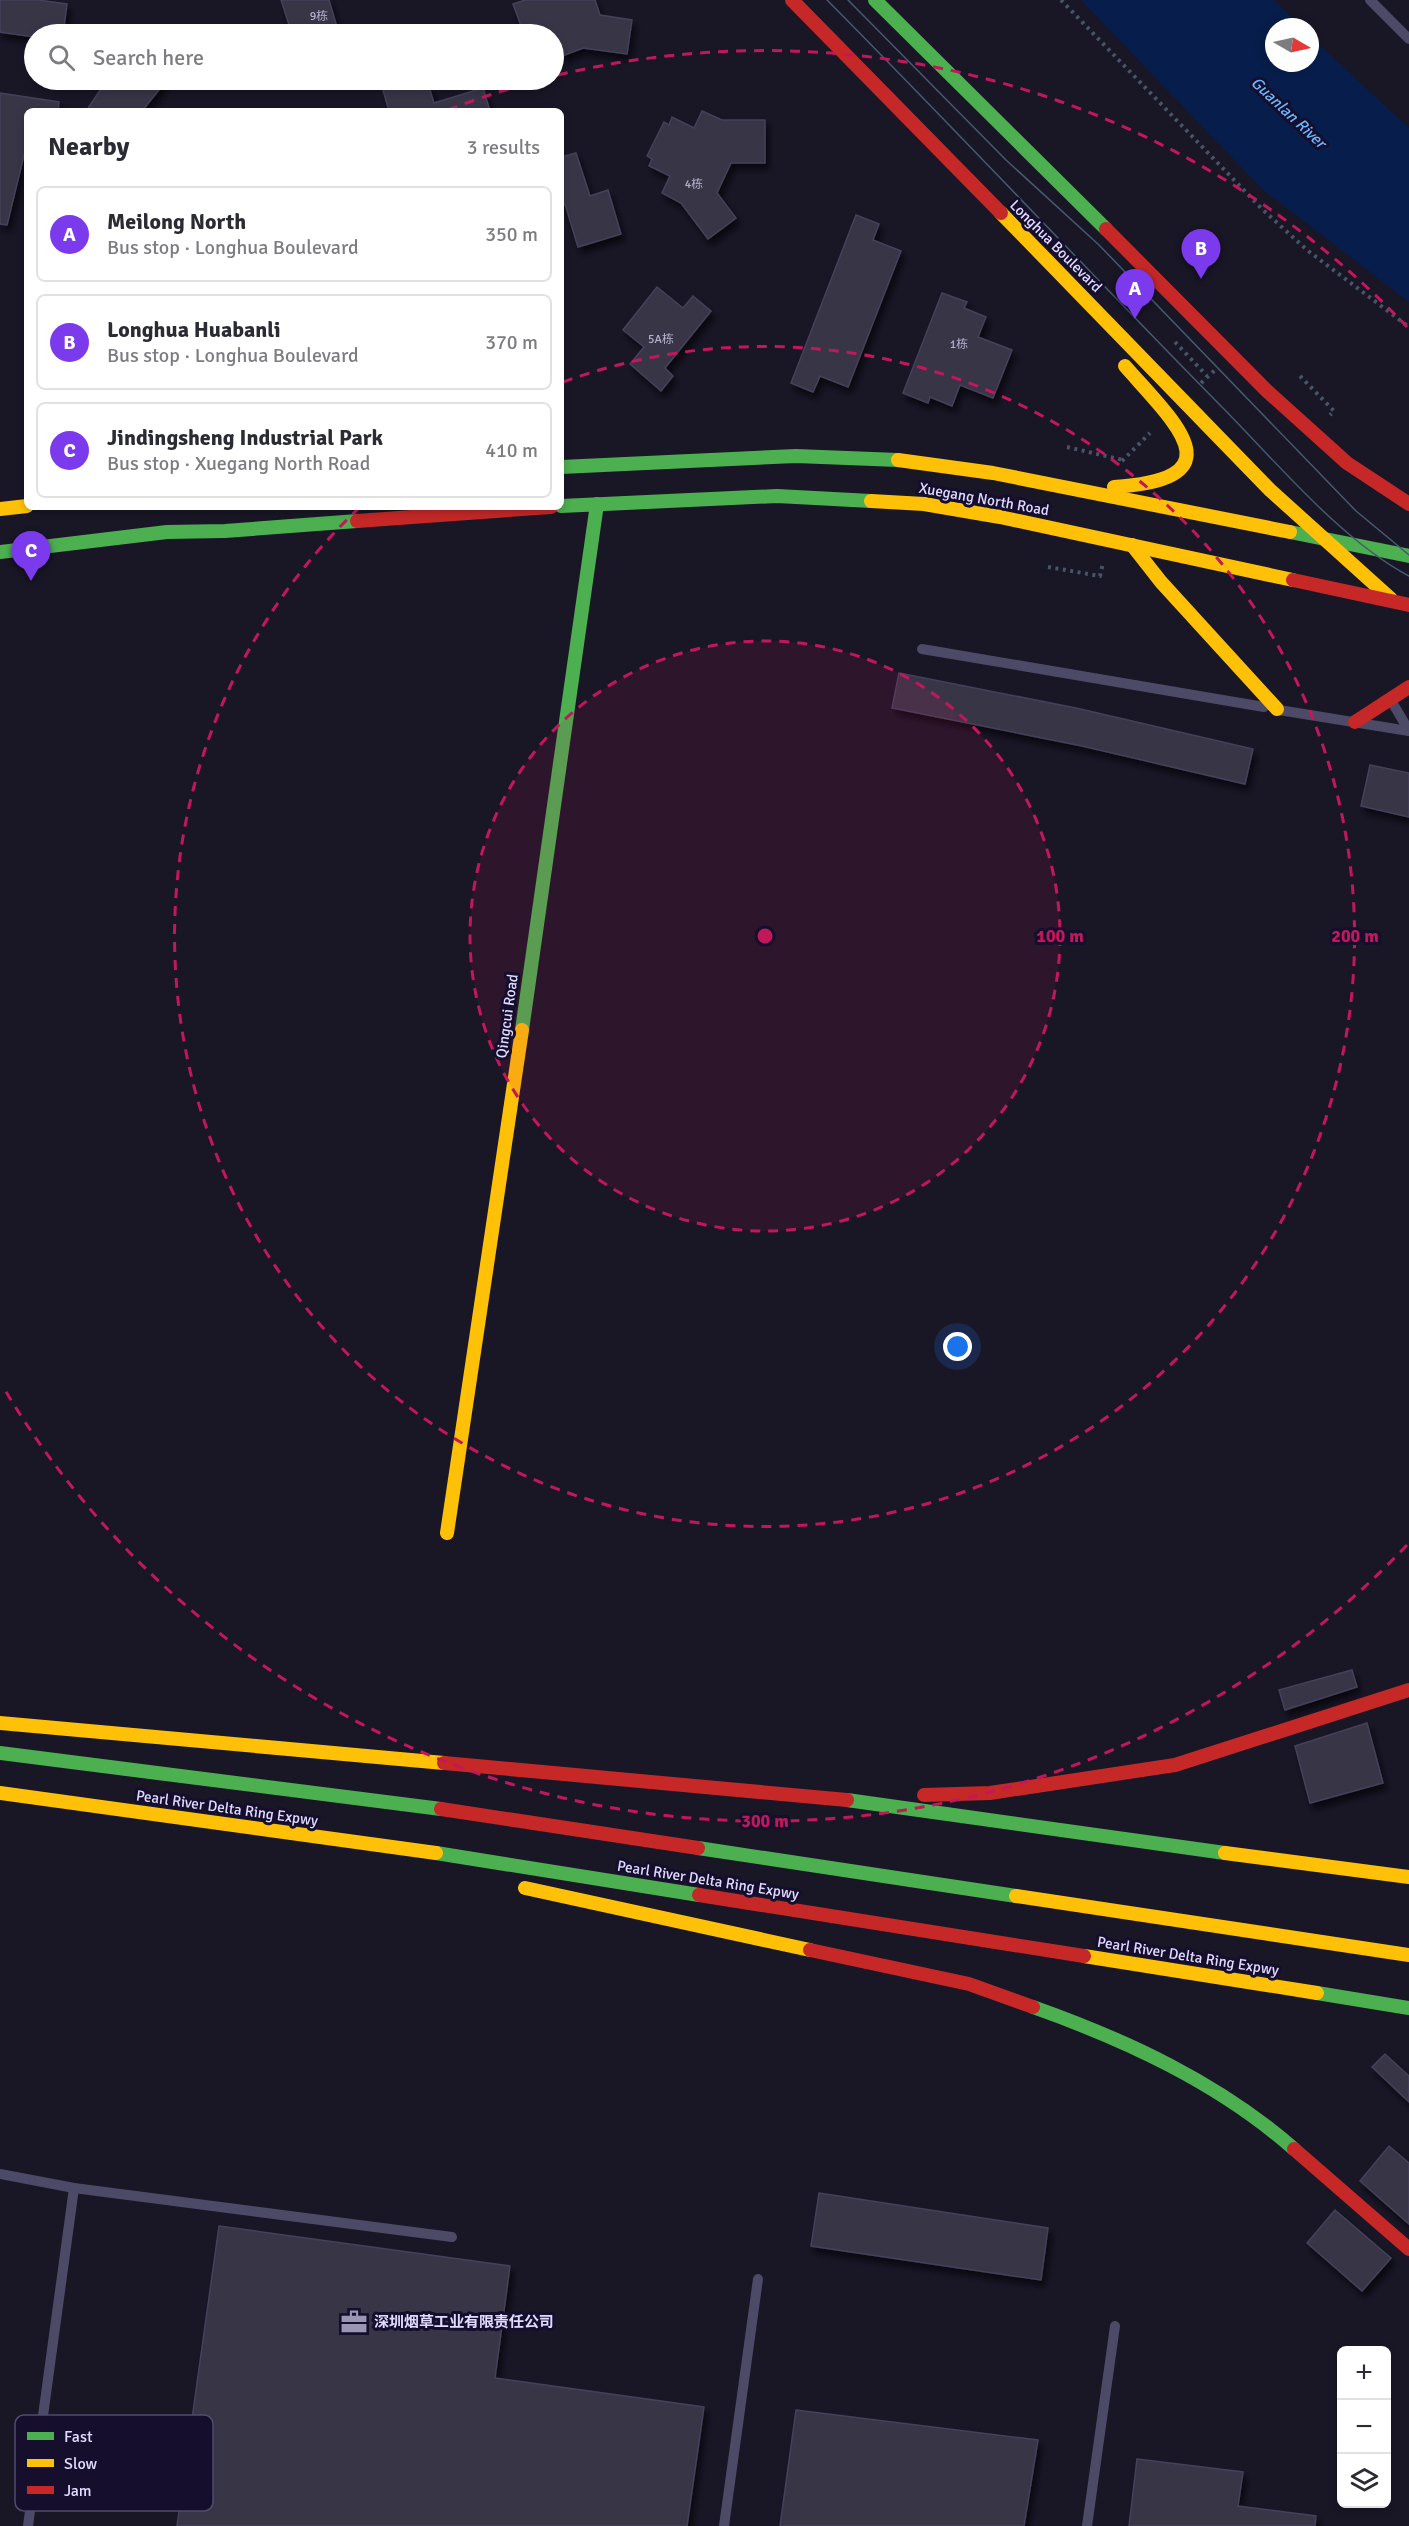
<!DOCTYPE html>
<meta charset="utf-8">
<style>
body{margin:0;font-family:Signika,"Noto Sans SC",sans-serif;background:#f2f2f3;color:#2b2b33}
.controls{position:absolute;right:18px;bottom:18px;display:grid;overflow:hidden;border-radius:9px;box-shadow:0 3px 9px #0003}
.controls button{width:54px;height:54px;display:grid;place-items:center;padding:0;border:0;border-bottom:2px solid #e1e1e2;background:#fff;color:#2b2b33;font:30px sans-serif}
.compass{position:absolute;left:1265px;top:18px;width:54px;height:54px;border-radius:50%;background:#fff;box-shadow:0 3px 9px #0003;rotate:99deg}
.you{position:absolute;left:958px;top:1347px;width:21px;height:21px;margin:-15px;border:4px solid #fff;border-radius:50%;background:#1a73e8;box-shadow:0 0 0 9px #1a73e833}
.badge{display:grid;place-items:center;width:39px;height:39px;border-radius:50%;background:#7c3aed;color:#fff;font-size:20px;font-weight:700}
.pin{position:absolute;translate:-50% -50px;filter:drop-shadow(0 2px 3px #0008)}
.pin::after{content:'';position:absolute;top:32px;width:21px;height:18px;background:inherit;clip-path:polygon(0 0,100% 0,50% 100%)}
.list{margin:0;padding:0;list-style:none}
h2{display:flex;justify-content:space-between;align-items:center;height:78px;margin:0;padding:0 24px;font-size:26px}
h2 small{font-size:20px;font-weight:400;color:#7c7c81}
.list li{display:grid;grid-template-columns:39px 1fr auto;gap:18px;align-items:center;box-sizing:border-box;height:96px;margin:0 12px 12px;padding:0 12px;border:2px solid #e1e1e2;border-radius:9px}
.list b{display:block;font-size:22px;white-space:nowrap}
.list p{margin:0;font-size:20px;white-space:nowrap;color:#7c7c81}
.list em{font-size:20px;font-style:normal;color:#7c7c81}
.icon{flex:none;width:33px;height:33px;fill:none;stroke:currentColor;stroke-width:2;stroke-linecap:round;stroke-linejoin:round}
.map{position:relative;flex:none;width:1409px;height:2526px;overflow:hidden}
.search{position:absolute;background:#fff;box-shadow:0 3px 9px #0003;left:24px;top:24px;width:540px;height:66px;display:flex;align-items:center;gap:15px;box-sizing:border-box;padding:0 21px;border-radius:33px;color:#7c7c81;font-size:22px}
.panel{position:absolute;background:#fff;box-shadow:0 3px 9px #0003;left:24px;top:108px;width:540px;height:402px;border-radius:9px}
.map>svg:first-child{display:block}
</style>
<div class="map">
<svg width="1409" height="2526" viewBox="0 0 1409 2526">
<defs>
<filter id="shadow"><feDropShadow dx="3.5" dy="6" stdDeviation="3" flood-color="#0009"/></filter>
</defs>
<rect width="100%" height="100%" fill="#191626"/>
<path fill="#071e4c" d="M1081 0H1274L1301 27H1274V63H1310V36L1409 128V302L1262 189Z"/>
<g fill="#383447" stroke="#46415a" stroke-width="1.5" filter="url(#shadow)">
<path d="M0 0H38L67 4 63 34H34V37L0 32Z"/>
<path d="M281 0H329L339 34H292Z"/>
<path d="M525 0H595L600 15 632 20 627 54 583 48 562 56 555 34H524L513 4Z"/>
<path d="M107 80H167L142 111H86Z"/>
<path d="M398 80H427L434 103 483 88 490 111H422V109L389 111 383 90 400 85Z"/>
<path d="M0 93 59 102 58 111H27V143L7 225 0 224Z"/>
<path d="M702 111 722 120H765V163H731L717 193 736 218 708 239 681 203 662 193 670 176 649 166 652 159 647 156 664 122 669 125 672 117 694 128Z"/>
<path d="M576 153 590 196 608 190 621 234 578 247 565 204 561 205V157Z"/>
<path d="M856 215 879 224 873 240 901 251 848 387 820 376 813 392 791 383Z"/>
<path d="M657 287 683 308 693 296 711 311 665 368 673 376 661 391 630 364 644 347 623 330Z"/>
<path d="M942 293 967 302 964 308 986 317 978 337 1012 350 993 398 960 385 952 406 930 397 928 403 903 393Z"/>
<path d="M899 673 1076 708 1253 749 1245 784 1082 746 892 708Z"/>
<path d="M1370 765 1409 773V817L1361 806Z"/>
<path d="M1352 1670 1357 1687 1285 1710 1279 1690Z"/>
<path d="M1367 1723 1383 1783 1310 1803 1295 1746Z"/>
<path d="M1385 2054 1409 2076V2102L1372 2067Z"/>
<path d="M1389 2146 1409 2163V2224L1360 2181Z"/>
<path d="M819 2193 1048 2228 1041 2280 811 2246Z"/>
<path d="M1335 2210 1391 2258 1362 2291 1307 2243Z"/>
<path d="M219 2226 510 2266 495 2378 704 2407 687 2526H177Z"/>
<path d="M796 2410 1038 2440 1024 2526H780Z"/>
<path d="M1137 2459 1243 2472 1238 2506 1316 2516 1315 2526H1129Z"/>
</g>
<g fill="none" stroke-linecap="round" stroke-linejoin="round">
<g stroke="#465567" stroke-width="4" stroke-dasharray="3 4.5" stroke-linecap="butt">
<path d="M1061 0 1262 209 1307 250 1409 327"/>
<path d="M1175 342 1207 376"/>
<path d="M1300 376 1334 411 1330 415"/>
<path d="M1201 383 1215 370"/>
<path d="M1067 447 1123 460"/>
<path d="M1122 461 1150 433"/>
<path d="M1048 567 1100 576 1103 563"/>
</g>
<g stroke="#4c4a67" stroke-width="10">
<path d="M1370 0 1409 39"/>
<path d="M922 649 1264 707"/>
<path d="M1392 702 1409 731"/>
<path d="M1279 710 1409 731"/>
<path d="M0 2174 74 2188 452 2237"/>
<path d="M28 2526 74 2188"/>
<path d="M724 2526 758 2279"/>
<path d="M1087 2526 1115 2326"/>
</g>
<g stroke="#4caf50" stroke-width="14">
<path d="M875 0 1106 229"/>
<path d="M561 467 796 456 898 460"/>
<path d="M561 506 777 496 871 501"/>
<path d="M1290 532 1409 556"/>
<path d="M0 552 167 532 225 531 357 521"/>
<path d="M522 1030 597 504"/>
<path d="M0 1753 441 1809"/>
<path d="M847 1800 1225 1853"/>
<path d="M698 1848 1016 1896"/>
<path d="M436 1853 699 1895"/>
<path d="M1317 1993 1409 2008"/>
<path d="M1033 2007C1126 2040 1219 2083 1294 2149"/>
</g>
<g stroke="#ffc107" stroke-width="14">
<path d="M1001 213 1270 490 1391 599"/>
<path d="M898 460 993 473 1290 532"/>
<path d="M1114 487C1240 479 1174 422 1125 366"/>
<path d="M871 501 924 504 1000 517 1293 580"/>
<path d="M0 509 27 506"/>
<path d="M1132 545 1161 582 1277 709"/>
<path d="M447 1533 522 1030"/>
<path d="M0 1723 444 1763"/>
<path d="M0 1793 436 1853"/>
<path d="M1225 1853 1409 1877"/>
<path d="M525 1888 810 1950"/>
<path d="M1016 1896 1409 1955"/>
<path d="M1084 1956 1317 1993"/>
</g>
<g stroke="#c62828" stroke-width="14">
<path d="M792 0 1001 213"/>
<path d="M1106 229 1267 391 1347 463 1409 504"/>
<path d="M357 521 551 507"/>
<path d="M1293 580 1409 605"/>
<path d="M1355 722 1409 687"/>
<path d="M444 1763 847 1800"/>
<path d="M924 1795 990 1793 1175 1765 1409 1690"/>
<path d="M441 1809 698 1848"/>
<path d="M699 1895 1084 1956"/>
<path d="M810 1950 969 1984 1033 2007"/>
<path d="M1294 2149 1409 2249"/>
</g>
<g stroke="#465a70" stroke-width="1.5">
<path d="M827 0C959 133 1087 270 1218 403 1274 459 1339 539 1409 576"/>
<path d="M848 0 1006 160 1099 245 1356 511 1409 555"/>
</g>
</g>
<circle cx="765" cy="936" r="295" fill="#c2185b" fill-opacity=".12"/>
<g fill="none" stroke="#c2185b" stroke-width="3" stroke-dasharray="10 8">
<circle cx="765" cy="936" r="295"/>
<path d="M563 382A590 590 0 1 1 359 508"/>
<path d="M1407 1545A885 885 0 0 1 2 1385M448 110A885 885 0 0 1 536 81M558 75A885 885 0 0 1 1407 327"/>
</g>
<defs>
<g id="office-bare" transform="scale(2.07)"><path d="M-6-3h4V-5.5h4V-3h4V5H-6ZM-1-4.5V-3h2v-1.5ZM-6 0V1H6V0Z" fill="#9a96b3" stroke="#150f2d" stroke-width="2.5" paint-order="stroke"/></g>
</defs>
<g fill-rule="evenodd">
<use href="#office-bare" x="354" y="2322"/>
</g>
<g text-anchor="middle" stroke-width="6" stroke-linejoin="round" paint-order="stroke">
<g font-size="12" fill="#b6b1d1">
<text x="319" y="20">9栋</text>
<text x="694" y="188">4栋</text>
<text x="661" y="343">5A栋</text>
<text x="959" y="348">1栋</text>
</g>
<g font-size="15" fill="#e0dbff" stroke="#150f2d">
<text transform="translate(1056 246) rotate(45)" y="5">Longhua Boulevard</text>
<text transform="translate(984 499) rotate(10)" y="5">Xuegang North Road</text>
<text transform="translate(507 1016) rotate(-82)" y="5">Qingcui Road</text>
<text transform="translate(227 1808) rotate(8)" y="5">Pearl River Delta Ring Expwy</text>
<text transform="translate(708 1880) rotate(9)" y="5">Pearl River Delta Ring Expwy</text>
<text transform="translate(1188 1956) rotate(9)" y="5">Pearl River Delta Ring Expwy</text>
</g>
<g font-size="15" font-weight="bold" fill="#e0dbff" stroke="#150f2d" text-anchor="start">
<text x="374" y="2327">深圳烟草工业有限责任公司</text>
</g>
<g font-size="16" font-style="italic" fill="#69b6ff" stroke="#150f2d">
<text transform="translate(1289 112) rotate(43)" y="6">Guanlan River</text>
</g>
</g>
<rect x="15" y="2415" width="198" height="96" rx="9" fill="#150f2d" stroke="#524c6c" stroke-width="1.5"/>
<rect x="27" y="2432" width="27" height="8" fill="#4caf50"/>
<rect x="27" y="2459" width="27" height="8" fill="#ffc107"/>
<rect x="27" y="2486" width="27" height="8" fill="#c62828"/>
<g font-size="16" fill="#e0dbff">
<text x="64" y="2442">Fast</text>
<text x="64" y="2469">Slow</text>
<text x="64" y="2496">Jam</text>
</g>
<circle cx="765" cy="936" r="9" fill="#c2185b" stroke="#150f2d" stroke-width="3"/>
<g font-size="18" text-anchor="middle" font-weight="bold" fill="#c2185b" stroke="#150f2d" stroke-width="6" stroke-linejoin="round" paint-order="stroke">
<text x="1060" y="942">100 m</text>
<text x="1355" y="942">200 m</text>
<text x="765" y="1827">300 m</text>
</g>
</svg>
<div class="controls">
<button>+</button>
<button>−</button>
<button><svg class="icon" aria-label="layers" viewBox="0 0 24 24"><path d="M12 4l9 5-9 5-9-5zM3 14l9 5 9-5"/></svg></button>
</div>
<svg class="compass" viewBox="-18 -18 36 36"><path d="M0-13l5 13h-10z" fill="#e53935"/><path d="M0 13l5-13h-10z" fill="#7c7c81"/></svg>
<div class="you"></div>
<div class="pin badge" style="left:1135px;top:319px">A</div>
<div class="pin badge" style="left:1201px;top:279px">B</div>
<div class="pin badge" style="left:31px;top:581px">C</div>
<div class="search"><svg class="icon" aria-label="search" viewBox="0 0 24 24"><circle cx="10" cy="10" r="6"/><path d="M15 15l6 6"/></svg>Search here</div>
<section class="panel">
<h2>Nearby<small>3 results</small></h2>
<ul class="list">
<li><span class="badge">A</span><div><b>Meilong North</b><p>Bus stop · Longhua Boulevard</p></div><em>350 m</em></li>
<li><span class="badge">B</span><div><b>Longhua Huabanli</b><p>Bus stop · Longhua Boulevard</p></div><em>370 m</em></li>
<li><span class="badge">C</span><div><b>Jindingsheng Industrial Park</b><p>Bus stop · Xuegang North Road</p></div><em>410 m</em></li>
</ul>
</section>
</div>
